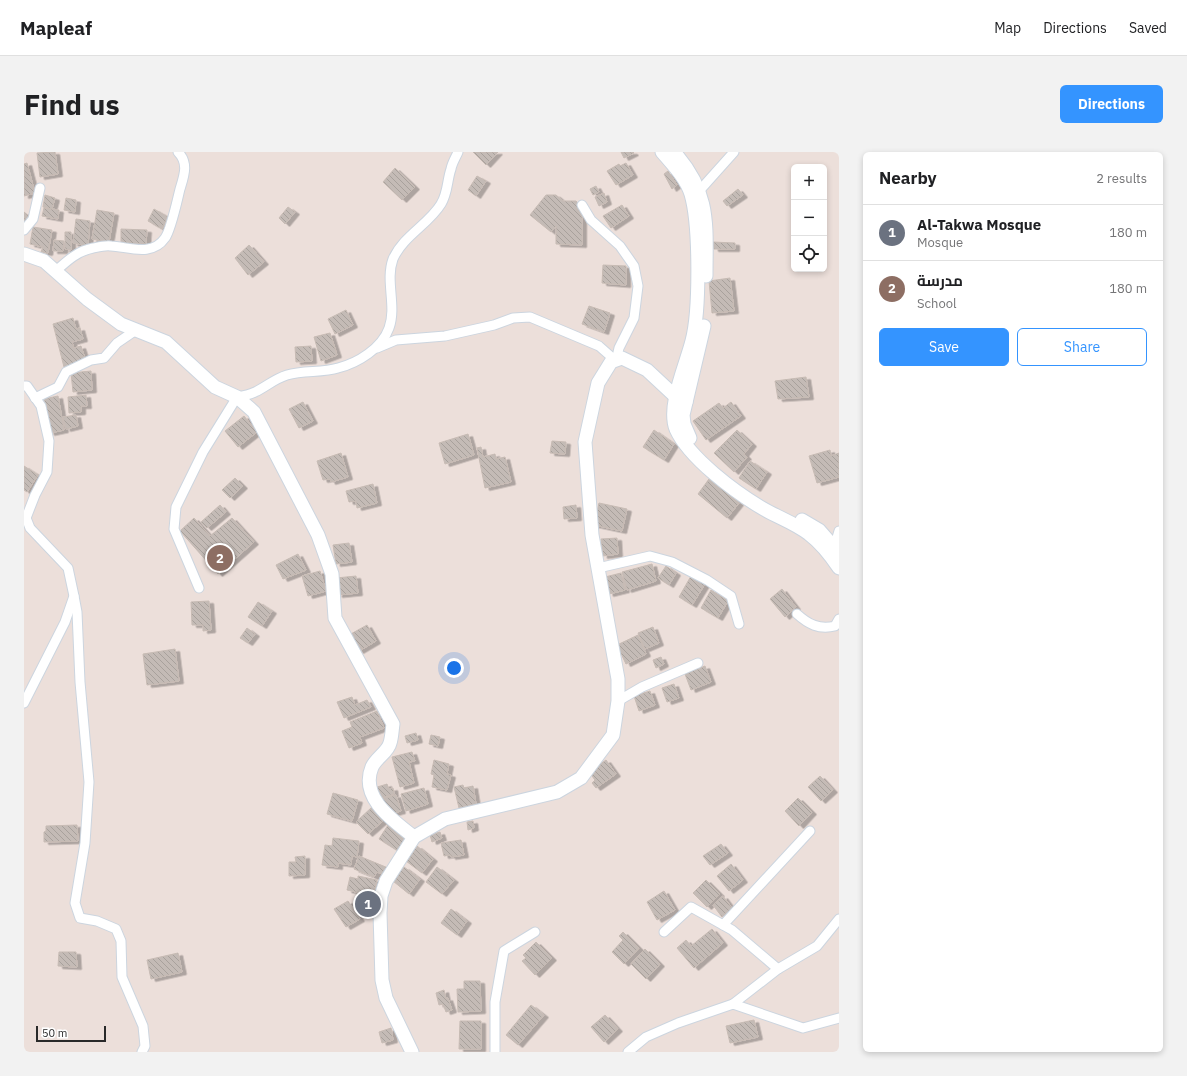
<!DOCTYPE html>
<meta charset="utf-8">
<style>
body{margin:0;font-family:"IBM Plex Sans",Cairo,sans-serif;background:#f2f2f2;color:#202124}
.controls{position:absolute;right:12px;top:12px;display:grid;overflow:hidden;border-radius:6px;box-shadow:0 2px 6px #0003}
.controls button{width:36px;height:36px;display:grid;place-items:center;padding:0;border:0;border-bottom:1px solid #e0e0e0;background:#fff;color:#202124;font:20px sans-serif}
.scale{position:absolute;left:12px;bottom:10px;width:70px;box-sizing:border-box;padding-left:4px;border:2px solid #292929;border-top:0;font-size:11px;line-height:14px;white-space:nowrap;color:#292929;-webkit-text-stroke:3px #fff;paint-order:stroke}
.you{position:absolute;left:430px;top:516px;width:14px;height:14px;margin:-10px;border:3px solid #fff;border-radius:50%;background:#1a73e8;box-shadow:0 0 0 6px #1a73e833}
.badge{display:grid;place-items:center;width:26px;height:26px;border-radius:50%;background:#3494ff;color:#fff;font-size:13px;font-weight:700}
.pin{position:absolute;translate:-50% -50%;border:2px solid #fff;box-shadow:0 1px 4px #0006}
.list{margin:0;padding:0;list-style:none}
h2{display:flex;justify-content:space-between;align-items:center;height:52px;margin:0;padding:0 16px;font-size:17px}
h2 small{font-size:13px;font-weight:400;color:#757577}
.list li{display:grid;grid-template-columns:26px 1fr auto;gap:12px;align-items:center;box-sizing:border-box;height:56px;padding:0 16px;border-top:1px solid #e0e0e0}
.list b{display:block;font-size:15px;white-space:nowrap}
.list p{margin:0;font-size:13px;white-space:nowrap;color:#757577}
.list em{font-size:13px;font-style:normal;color:#757577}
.actions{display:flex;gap:8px;padding:12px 16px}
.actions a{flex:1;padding:9px 0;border:1px solid #3494ff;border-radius:6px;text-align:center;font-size:14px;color:#3494ff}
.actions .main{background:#3494ff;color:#fff}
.icon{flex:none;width:22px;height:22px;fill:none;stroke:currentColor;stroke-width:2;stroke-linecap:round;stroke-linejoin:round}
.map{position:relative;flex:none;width:815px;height:900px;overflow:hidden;border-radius:6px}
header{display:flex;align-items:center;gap:24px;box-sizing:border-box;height:56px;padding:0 20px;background:#fff;border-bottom:1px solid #e0e0e0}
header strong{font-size:19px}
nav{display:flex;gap:22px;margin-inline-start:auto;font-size:14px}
.intro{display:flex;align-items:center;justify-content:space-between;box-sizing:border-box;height:96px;padding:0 24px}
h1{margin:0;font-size:28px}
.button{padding:10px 18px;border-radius:6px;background:#3494ff;color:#fff;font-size:14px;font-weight:700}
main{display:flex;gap:24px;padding:0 24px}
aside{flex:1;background:#fff;border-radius:6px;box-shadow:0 2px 6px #0003}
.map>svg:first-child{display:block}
</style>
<header>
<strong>Mapleaf</strong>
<nav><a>Map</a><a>Directions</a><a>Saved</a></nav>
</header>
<div class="intro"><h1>Find us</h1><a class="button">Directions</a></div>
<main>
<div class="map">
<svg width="815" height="900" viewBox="0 0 815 900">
<defs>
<pattern id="building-back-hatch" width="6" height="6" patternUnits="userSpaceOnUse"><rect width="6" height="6" fill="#c4bbb6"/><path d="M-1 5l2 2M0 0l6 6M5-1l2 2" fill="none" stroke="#a8a19c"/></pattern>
<filter id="shadow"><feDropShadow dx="4.5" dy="2.5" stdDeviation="0" flood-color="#0004"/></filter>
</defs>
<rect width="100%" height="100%" fill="#ecdfda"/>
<g fill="url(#building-back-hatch)" stroke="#c7bbb4" filter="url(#shadow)">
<path d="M31 0 34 22 16 25 13 1Z"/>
<path d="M449 0H474L462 13Z"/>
<path d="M597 0H609L610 1 600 6Z"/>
<path d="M3 11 11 41 0 44V12Z"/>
<path d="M602 11 609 23 592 33 583 19 595 12 596 14Z"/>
<path d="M371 16 391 35 378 48 359 30Z"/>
<path d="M644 19 653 33 648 37 640 22Z"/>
<path d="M453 24 462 29 452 44 444 38Z"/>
<path d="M572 34 575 40 569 43 566 37Z"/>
<path d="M714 37 719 43 703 54 699 49Z"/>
<path d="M580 41 583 50 575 54 571 45Z"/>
<path d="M21 43 31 46 28 57 19 55Z"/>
<path d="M522 43H532L539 49H552L558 55V93L532 92V74L527 80 506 63Z"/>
<path d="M42 46 52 48 51 60 40 58Z"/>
<path d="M598 53 605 64 587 76 579 64Z"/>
<path d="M264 55 271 60 261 72 255 66Z"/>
<path d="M20 56 35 58 34 67 18 64Z"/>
<path d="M130 57 144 65 138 77 124 69Z"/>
<path d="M73 58 90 61 85 90 68 87Z"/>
<path d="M0 60 5 64 0 71Z"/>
<path d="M52 67 66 69 64 94 49 91Z"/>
<path d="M9 75 28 78 24 101 17 100 19 95 6 92Z"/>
<path d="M97 77 123 78 122 92 97 91Z"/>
<path d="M41 80H47V98L41 97Z"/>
<path d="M30 88 40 89 39 99H29Z"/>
<path d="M689 90 711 91V97H690Z"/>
<path d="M225 93 240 110 224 123 211 106Z"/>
<path d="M579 113 602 114V133L578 131Z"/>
<path d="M706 126 710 159 688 161 685 129Z"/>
<path d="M565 154 586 161 580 180 558 172Z"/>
<path d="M322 158 329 173 311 182 304 167Z"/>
<path d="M49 166 52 177 56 176 59 187 48 190 50 196 57 194 62 209 40 215 29 172Z"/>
<path d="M306 181 313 203 297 209 290 185Z"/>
<path d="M287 194 288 209 272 210 271 195Z"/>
<path d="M67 219 68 238 49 240 47 221Z"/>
<path d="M782 225 785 245 754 247 751 229Z"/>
<path d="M62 243 63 254H57V260L45 261 44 245Z"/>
<path d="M34 244 40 278 26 281 20 247Z"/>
<path d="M279 250 289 269 275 276 265 257Z"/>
<path d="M707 250 717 264 682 288 669 269 695 251 699 256Z"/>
<path d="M52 263 54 274 42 277 39 265Z"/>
<path d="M220 264 233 280 214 295 201 279Z"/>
<path d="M630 278 650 292 640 308 619 295Z"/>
<path d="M713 278 728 292 720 302 723 305 710 320 690 301Z"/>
<path d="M444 282 450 303 421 312 415 291Z"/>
<path d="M528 289 542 290 541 302 526 301Z"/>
<path d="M457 295 459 305 471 302 472 307 481 305 487 330 461 336 453 296Z"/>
<path d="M806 298 807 304 815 301V325L793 331 785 304Z"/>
<path d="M317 301 324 325 307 330 306 327 299 328 293 309Z"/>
<path d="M726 309 743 320 732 337 715 326Z"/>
<path d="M0 314 14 323 3 340 0 338Z"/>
<path d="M211 326 219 334 206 346 198 338Z"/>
<path d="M685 327 715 351 703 366 674 342Z"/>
<path d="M349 332 353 351 333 356 332 349 325 350 322 339Z"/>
<path d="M575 351 603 357 598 379 570 373Z"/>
<path d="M196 353 202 360 183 376 177 370Z"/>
<path d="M552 353 553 366 540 367 539 355Z"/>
<path d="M170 366 186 384 208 366 230 390 194 422 156 379Z"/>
<path d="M593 386 594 402 579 404 577 387Z"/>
<path d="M325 391 328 410 312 412 309 393Z"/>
<path d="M274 402 282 418 259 427 252 413Z"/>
<path d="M628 412 632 429 603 438 598 420Z"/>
<path d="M642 414 652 421 645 433 634 426Z"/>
<path d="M296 419 302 439 284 444 278 424Z"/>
<path d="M597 421 601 438 585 442 581 425Z"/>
<path d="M332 424 334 441 314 443 312 426Z"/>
<path d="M667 424 681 432 668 453 655 445Z"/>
<path d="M758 437 772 455 761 465 746 447Z"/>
<path d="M687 438 704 449 694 466 677 456Z"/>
<path d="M185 449 187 478 179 479V473H168L167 450Z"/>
<path d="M234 450 248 459 238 474 224 465Z"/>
<path d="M343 473 352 489 335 499 325 483Z"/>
<path d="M629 475 635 491 621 497 614 481Z"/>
<path d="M223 476 231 482 224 491 216 486Z"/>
<path d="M614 483 622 502 602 512 593 493Z"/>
<path d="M151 497 155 529 123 533 119 502Z"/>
<path d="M637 505 640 512 632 516 629 508Z"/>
<path d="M681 514 687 530 667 538 661 522Z"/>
<path d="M650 532 655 546 643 550 638 536Z"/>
<path d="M626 539 631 553 615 559 610 544Z"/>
<path d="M328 545 331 553 343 548 347 555 320 566 313 550Z"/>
<path d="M353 559 360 576 336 585 338 591 325 596 318 579 328 575 326 570Z"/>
<path d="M392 581 394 588 383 591 381 584Z"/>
<path d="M407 583 416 585 414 594 405 592Z"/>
<path d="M388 600 391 609 385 610 390 631 376 635 368 605Z"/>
<path d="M410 608 425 612 423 622 427 623 423 638 408 635 410 623 407 622Z"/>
<path d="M582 608 592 622 572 636 568 631 571 628 565 620Z"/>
<path d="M796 624 809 638 797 649 784 635Z"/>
<path d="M363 632 365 637 369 636 370 642 353 647 350 636Z"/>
<path d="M439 633 440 636 449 634 452 652 435 656 430 635Z"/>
<path d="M400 636 404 652 382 659 377 642Z"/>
<path d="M309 641 334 648 328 669 303 662Z"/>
<path d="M372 643 377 659 366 662 363 652 359 653 357 647Z"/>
<path d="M774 646 788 660 775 674 761 659Z"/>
<path d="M348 655 360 668 344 682 332 670Z"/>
<path d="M449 669 450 676 444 678 443 670Z"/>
<path d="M53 673 54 689 20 690V680L22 679V674Z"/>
<path d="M364 673 383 685 374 699 355 687Z"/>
<path d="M416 680 418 686 408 690 406 683Z"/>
<path d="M309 686 335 689 333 705 328 704 327 713 314 711V715L298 713 301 693 308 694Z"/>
<path d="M437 688 440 703 427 705V703L420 704 417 691Z"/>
<path d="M697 692 704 701 686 713 679 704Z"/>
<path d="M393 694 409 707 398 721 382 709Z"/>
<path d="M281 704V723L265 724V710H272L271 705Z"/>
<path d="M335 704 364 716 361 723 353 720 350 725 330 717Z"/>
<path d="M707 712 719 728 705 739 693 724Z"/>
<path d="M380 715 396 727 385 742 369 729Z"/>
<path d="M413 715 430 728 418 742 402 730Z"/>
<path d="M334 724 353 728 349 744 323 738 326 725 334 727Z"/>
<path d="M682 728 696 742 683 755 669 741Z"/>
<path d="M640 739 651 758 633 768 623 750Z"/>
<path d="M699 744 708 756 698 765 689 753Z"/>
<path d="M324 749 336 767 322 775 310 757Z"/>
<path d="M427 757 443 769 433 783 417 771Z"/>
<path d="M688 777 699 791 670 816 653 796 662 788 667 794Z"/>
<path d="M599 780 615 796 600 812 588 800 599 788 595 784Z"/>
<path d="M512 790 528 806 511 823 498 809 502 806 499 803Z"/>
<path d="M621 797 636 812 622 827 607 812Z"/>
<path d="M35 800H52L53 815 34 814Z"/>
<path d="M154 801 158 820 127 827 123 808Z"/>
<path d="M440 829H456L457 859 434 860 433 837H440Z"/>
<path d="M420 838 422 847 424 846 428 858 422 860 419 852 415 853 412 841Z"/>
<path d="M507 853 520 863 494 893 482 883Z"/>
<path d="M581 863 594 877 580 890 567 875Z"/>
<path d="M730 868 734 885 706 891 702 874Z"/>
<path d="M436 869H457V897H435Z"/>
<path d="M367 876 369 888 358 891 355 880Z"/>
</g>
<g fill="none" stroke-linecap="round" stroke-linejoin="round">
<g stroke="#ccd5df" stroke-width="11">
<g id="street">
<path d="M670 40 676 38 710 0"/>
<path d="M0 78 9 67 16 36"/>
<path d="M33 118C44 108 54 99 69 96 74 95 82 93 87 94 105 95 128 105 141 86 147 78 153 49 156 37 160 24 165 11 154 0"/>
<path d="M353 196 372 188 421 184 470 173 489 166 506 165 575 194 592 209 595 196 610 166 614 134 610 114 596 94 567 68 558 53"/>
<path d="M0 234H3L17 254 25 289 23 320 11 343 2 366 6 376 44 416 50 444 41 470 0 551"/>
<path d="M11 246 34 235 42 220 67 208 80 206 93 191 112 178"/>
<path d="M809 399 815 379"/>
<path d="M574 416 626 404 648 410 683 428 707 444 715 472"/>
<path d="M175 436 150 377 152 355 179 300 213 245C219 244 225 243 231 240 242 235 250 227 263 223 280 218 298 221 314 216 334 211 358 196 365 176 373 154 361 129 369 107 379 84 405 72 417 52 424 41 423 28 427 17 428 11 432 5 434 0"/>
<path d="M50 444 53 460 56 530 65 630 61 691 51 751 56 766 73 769 92 777 97 789 98 825 119 874 121 894 118 900"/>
<path d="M773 462C784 472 795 478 811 474L815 467"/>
<path d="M594 549 618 535 674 511"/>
<path d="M699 773 786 679"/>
<path d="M640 780 667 755 708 778 754 817"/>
<path d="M709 852 754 817 793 794 815 767"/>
<path d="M471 900V850L480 799 511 780"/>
<path d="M604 900 622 885 654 871 709 852 779 876 815 866"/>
</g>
</g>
<g stroke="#ccd5df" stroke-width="15">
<g id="secondary">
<path d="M638 0C649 13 662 26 667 42 676 73 676 159 668 189 662 213 643 254 652 277 665 306 711 340 738 356 753 365 771 371 785 382 797 391 807 404 815 416"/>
<path d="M650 0C687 41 682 73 682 124"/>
<path d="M0 102 20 109 63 147 97 172 142 190 191 235 213 245 230 260 294 383 308 422 311 466 369 572C368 578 368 585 366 591 364 600 352 606 348 615 335 646 370 669 390 685"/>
<path d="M666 286 660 272 659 263 680 174"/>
<path d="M778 368 795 378 815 401"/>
<path d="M388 900 362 846 358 828 356 761 357 744 362 729 390 685 421 667 533 640 557 626 589 583 594 549V527L568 383 561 290 574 231 587 210 598 206 623 218 652 245 662 250"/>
</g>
</g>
<use href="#street" stroke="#fff" stroke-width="9"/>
<use href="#secondary" stroke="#fff" stroke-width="13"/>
</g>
</svg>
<div class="controls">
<button>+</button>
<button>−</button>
<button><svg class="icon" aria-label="locate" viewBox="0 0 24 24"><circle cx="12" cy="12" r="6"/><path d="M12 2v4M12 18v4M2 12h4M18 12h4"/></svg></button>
</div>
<div class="scale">50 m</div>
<div class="you"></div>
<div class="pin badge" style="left:344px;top:752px;background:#6b7280">1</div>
<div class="pin badge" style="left:196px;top:406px;background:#8d6e63">2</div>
</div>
<aside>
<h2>Nearby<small>2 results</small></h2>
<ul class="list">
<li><span class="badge" style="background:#6b7280">1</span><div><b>Al-Takwa Mosque</b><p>Mosque</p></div><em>180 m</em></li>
<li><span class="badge" style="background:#8d6e63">2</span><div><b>مدرسة</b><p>School</p></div><em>180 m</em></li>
</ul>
<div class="actions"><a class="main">Save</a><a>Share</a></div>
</aside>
</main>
